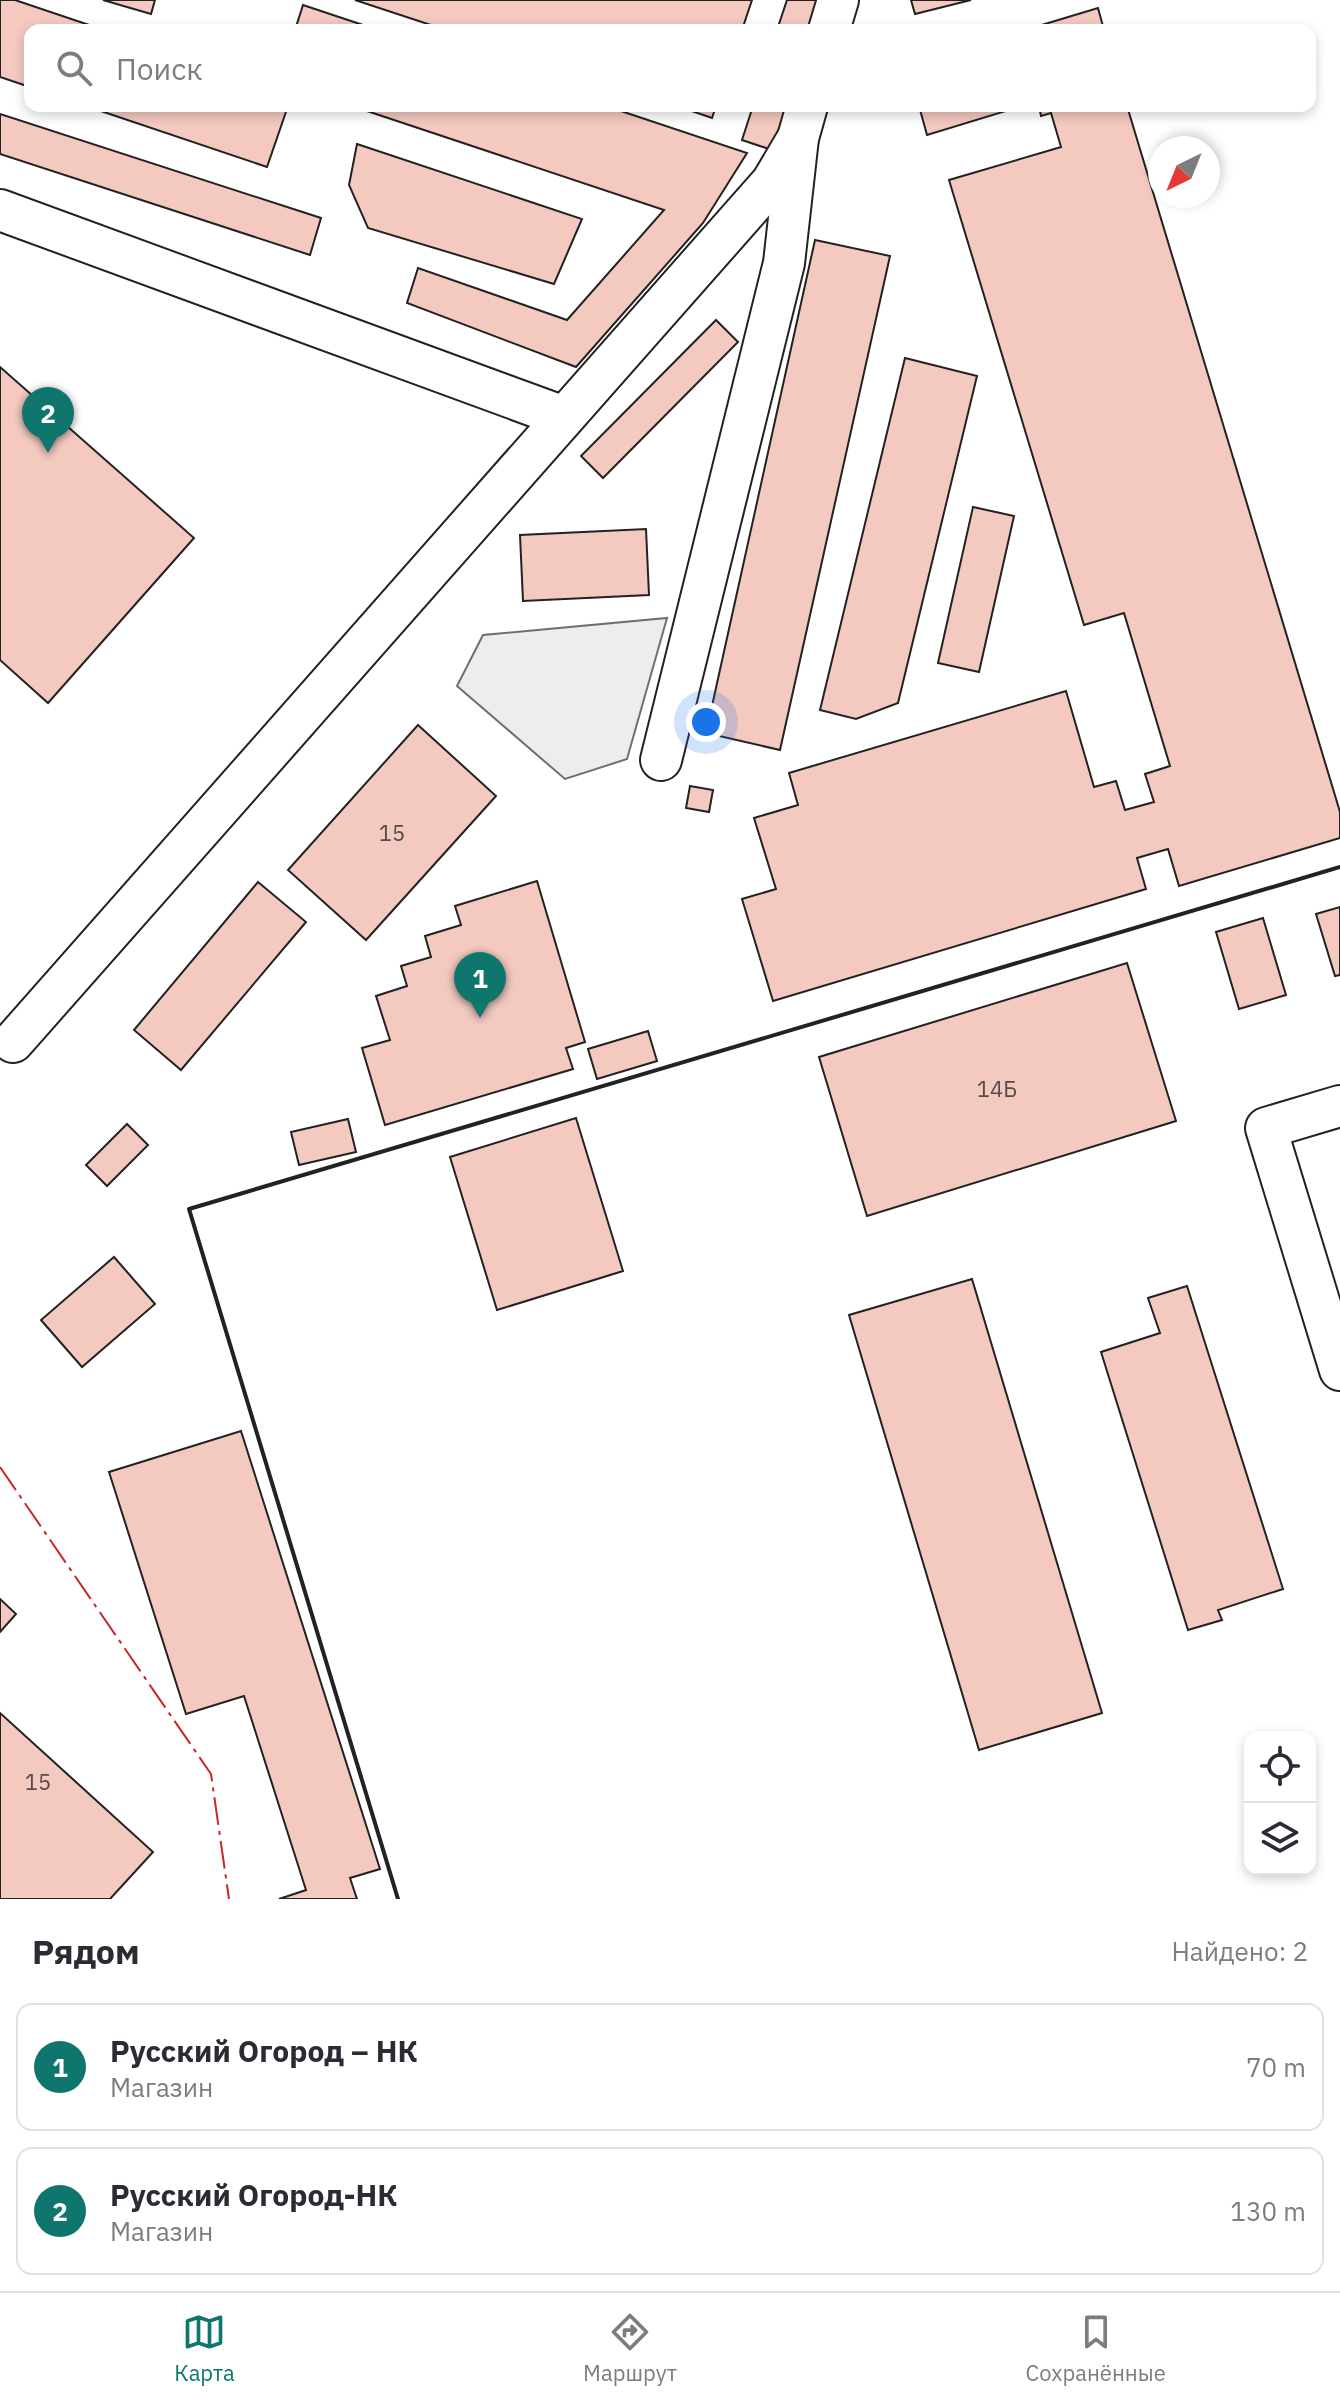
<!DOCTYPE html>
<html lang="ru">
<meta charset="utf-8">
<style>
body{margin:0;font-family:"IBM Plex Sans",sans-serif;background:#f7f7f7;color:#2b2b33}
.controls{position:absolute;right:24px;bottom:24px;display:grid;overflow:hidden;border-radius:16px;box-shadow:0 4px 12px #0003}
.controls button{width:72px;height:72px;display:grid;place-items:center;padding:0;border:0;border-bottom:2px solid #e1e1e2;background:#fff;color:#2b2b33;font:40px sans-serif}
.compass{position:absolute;left:1148px;top:136px;width:72px;height:72px;border-radius:50%;background:#fff;box-shadow:0 4px 12px #0003;rotate:223deg}
.you{position:absolute;left:706px;top:722px;width:28px;height:28px;margin:-20px;border:6px solid #fff;border-radius:50%;background:#1a73e8;box-shadow:0 0 0 12px #1a73e833}
.badge{display:grid;place-items:center;width:52px;height:52px;border-radius:50%;background:#0f766e;color:#fff;font-size:26px;font-weight:700}
.pin{position:absolute;translate:-50% -66px;filter:drop-shadow(0 2px 4px #0008)}
.pin::after{content:'';position:absolute;top:42px;width:28px;height:24px;background:inherit;clip-path:polygon(0 0,100% 0,50% 100%)}
.list{margin:0;padding:0;list-style:none}
h2{display:flex;justify-content:space-between;align-items:center;height:104px;margin:0;padding:0 32px;font-size:34px}
h2 small{font-size:26px;font-weight:400;color:#7c7c81}
.list li{display:grid;grid-template-columns:52px 1fr auto;gap:24px;align-items:center;box-sizing:border-box;height:128px;margin:0 16px 16px;padding:0 16px;border:2px solid #e1e1e2;border-radius:16px}
.list b{display:block;font-size:30px;white-space:nowrap}
.list p{margin:0;font-size:26px;white-space:nowrap;color:#7c7c81}
.list em{font-size:26px;font-style:normal;color:#7c7c81}
.icon{flex:none;width:44px;height:44px;fill:none;stroke:currentColor;stroke-width:2;stroke-linecap:round;stroke-linejoin:round}
.map{position:relative;flex:none;width:1340px;height:1899px;overflow:hidden}
.search{position:absolute;background:#fff;box-shadow:0 4px 12px #0003;left:24px;right:24px;top:24px;height:88px;display:flex;align-items:center;gap:20px;box-sizing:border-box;padding:0 28px;border-radius:16px;color:#7c7c81;font-size:30px}
.sheet{height:392px;background:#fff}
nav{display:flex;justify-content:space-around;align-items:center;box-sizing:border-box;height:112px;border-top:2px solid #e1e1e2;background:#fff;font-size:22px;color:#7c7c81}
nav a{display:grid;justify-items:center;gap:4px}
nav .on{color:#0f766e}
.map>svg:first-child{display:block}
</style>
<div class="map">
<svg width="1340" height="1899" viewBox="0 0 1340 1899">
<rect width="100%" height="100%" fill="#fff"/>
<path fill="#ededed" stroke="#6f6f6f" stroke-width="2" d="M667 618 627 759 565 779 457 686 483 635Z"/>
<g fill="#f3c9c0" stroke="#222" stroke-width="2">
<path d="M0 0H15L104 30H30V87L0 77Z"/>
<path d="M103 0H155L151 14Z"/>
<path d="M355 0H752L742 30H446Z"/>
<path d="M787 0H824L814 30H777Z"/>
<path d="M911 0H971L915 14Z"/>
<path d="M303 5 378 30H295Z"/>
<path d="M1098 8 1104 30H1025Z"/>
<path d="M86 106H288L267 167Z"/>
<path d="M352 106H606L747 153 703 223 576 367 407 303 418 268 567 320 664 210Z"/>
<path d="M677 106H716L712 118Z"/>
<path d="M753 106H789L775 151 742 140Z"/>
<path d="M919 106H1022L927 135Z"/>
<path d="M1039 106H1127L1340 812V838L1179 886 1168 849 1137 858 1146 889 773 1001 742 899 776 889 754 818 798 805 789 773 1066 691 1094 787 1116 781 1125 810 1154 802 1145 774 1170 766 1124 613 1084 625 949 180 1061 147 1051 113 1041 116Z"/>
<path d="M0 114 321 218 310 255 0 154Z"/>
<path d="M357 144 582 219 554 284 368 228 349 185Z"/>
<path d="M815 240 890 256 780 750 706 733Z"/>
<path d="M716 320 738 342 603 478 581 456Z"/>
<path d="M905 358 977 376 898 703 856 719 820 710Z"/>
<path d="M0 367 194 538 48 703 0 660Z"/>
<path d="M973 507 1014 516 979 672 938 663Z"/>
<path d="M646 529 649 595 523 601 520 535Z"/>
<path d="M418 725 496 796 366 940 288 870Z"/>
<path d="M690 786 713 790 709 812 686 808Z"/>
<path d="M537 881 585 1042 566 1048 573 1069 385 1125 362 1048 390 1040 376 996 407 986 401 966 431 957 425 936 461 925 455 906Z"/>
<path d="M258 882 306 922 181 1070 134 1030Z"/>
<path d="M1340 907V975L1335 976 1316 914Z"/>
<path d="M1263 918 1286 995 1239 1009 1216 932Z"/>
<path d="M1127 963 1176 1121 867 1216 819 1057Z"/>
<path d="M648 1031 657 1061 597 1079 588 1049Z"/>
<path d="M576 1118 623 1271 497 1310 450 1157Z"/>
<path d="M348 1119 356 1152 299 1165 291 1132Z"/>
<path d="M127 1124 148 1145 107 1186 86 1165Z"/>
<path d="M114 1257 155 1304 82 1367 41 1320Z"/>
<path d="M972 1279 1102 1713 979 1750 849 1315Z"/>
<path d="M1187 1286 1283 1589 1218 1610 1222 1620 1188 1630 1101 1352 1160 1333 1148 1298Z"/>
<path d="M241 1431 380 1869 350 1878 357 1899H279L306 1890 244 1696 186 1714 109 1472Z"/>
<path d="M0 1599 16 1614 0 1632Z"/>
<path d="M0 1713 153 1852 110 1899H0Z"/>
</g>
<g fill="none" stroke-linecap="round" stroke-linejoin="round">
<g stroke="#222" stroke-width="44">
<g id="minor">
<path d="M829 30 838 0"/>
<path d="M0 210 564 417"/>
<path d="M661 760 784 263 798 138 807 106"/>
<path d="M13 1042 772 182 798 138"/>
<path d="M1340 1106 1266 1128 1340 1370"/>
</g>
</g>
<use href="#minor" stroke="#fff" stroke-width="40"/>
<path stroke="#222" stroke-width="4" d="M398 1899 189 1209 1340 867"/>
<path stroke="#c62828" stroke-width="2" stroke-dasharray="28 6 4 6" stroke-linecap="butt" d="M0 1467 211 1774 229 1899"/>
</g>
<g text-anchor="middle" stroke-width="6" stroke-linejoin="round" paint-order="stroke">
<g font-size="22" fill="#564c4a">
<text x="392" y="841">15</text>
<text x="997" y="1097">14Б</text>
<text x="38" y="1790">15</text>
</g>
</g>
</svg>
<div class="controls">
<button><svg class="icon" aria-label="locate" viewBox="0 0 24 24"><circle cx="12" cy="12" r="6"/><path d="M12 2v4M12 18v4M2 12h4M18 12h4"/></svg></button>
<button><svg class="icon" aria-label="layers" viewBox="0 0 24 24"><path d="M12 4l9 5-9 5-9-5zM3 14l9 5 9-5"/></svg></button>
</div>
<svg class="compass" viewBox="-18 -18 36 36"><path d="M0-13l5 13h-10z" fill="#e53935"/><path d="M0 13l5-13h-10z" fill="#7c7c81"/></svg>
<div class="you"></div>
<div class="pin badge" style="left:480px;top:1018px">1</div>
<div class="pin badge" style="left:48px;top:453px">2</div>
<div class="search"><svg class="icon" aria-label="search" viewBox="0 0 24 24"><circle cx="10" cy="10" r="6"/><path d="M15 15l6 6"/></svg>Поиск</div>
</div>
<section class="sheet">
<h2>Рядом<small>Найдено: 2</small></h2>
<ul class="list">
<li><span class="badge">1</span><div><b>Русский Огород – НК</b><p>Магазин</p></div><em>70 m</em></li>
<li><span class="badge">2</span><div><b>Русский Огород-НК</b><p>Магазин</p></div><em>130 m</em></li>
</ul>
</section>
<nav>
<a class="on"><svg class="icon" aria-label="map" viewBox="0 0 24 24"><path d="M3 6l6-2 6 2 6-2v14l-6 2-6-2-6 2zM9 4v14M15 6v14"/></svg>Карта</a>
<a><svg class="icon" aria-label="directions" viewBox="0 0 24 24"><path d="M12 3l9 9-9 9-9-9zM9 14v-3h6M13 9l2 2-2 2"/></svg>Маршрут</a>
<a><svg class="icon" aria-label="saved" viewBox="0 0 24 24"><path d="M7 4h10v16l-5-4-5 4z"/></svg>Сохранённые</a>
</nav>
